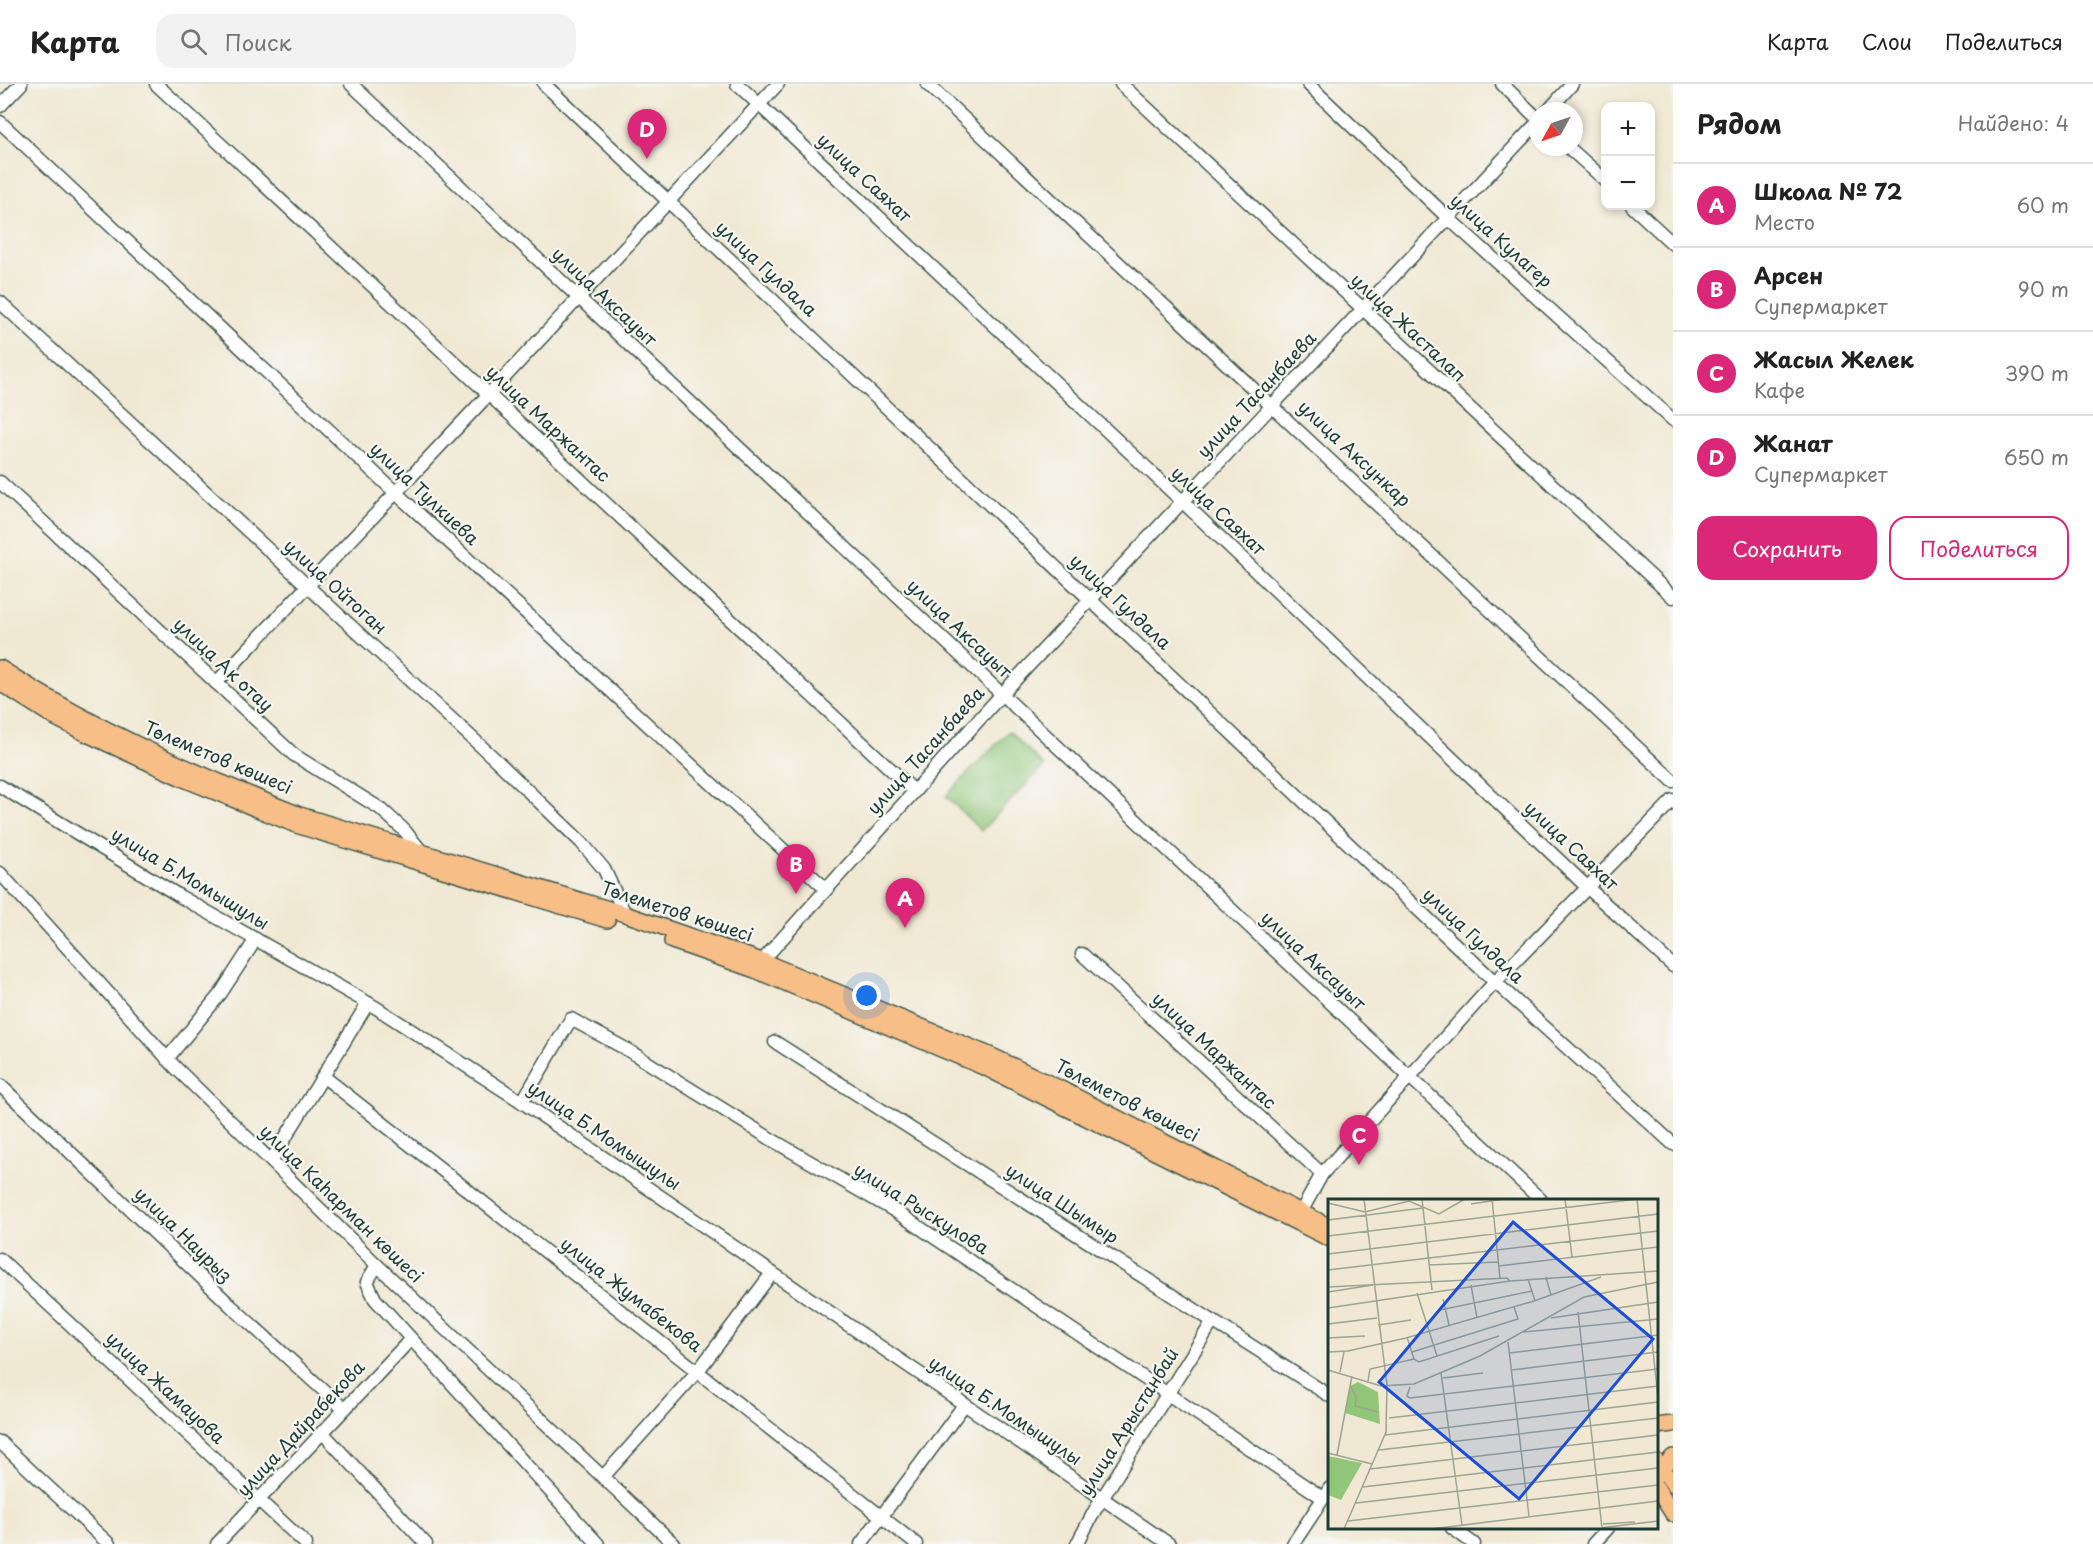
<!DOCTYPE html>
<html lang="ru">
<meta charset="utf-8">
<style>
body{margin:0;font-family:"Playpen Sans",sans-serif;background:#f2f2f2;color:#222}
.controls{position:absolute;right:18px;top:18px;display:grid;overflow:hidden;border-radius:12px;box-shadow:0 3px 9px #0003}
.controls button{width:54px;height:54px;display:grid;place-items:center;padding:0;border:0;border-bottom:2px solid #e0e0e0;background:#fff;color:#222;font:30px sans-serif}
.compass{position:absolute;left:1529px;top:18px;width:54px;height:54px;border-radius:50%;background:#fff;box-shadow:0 3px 9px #0003;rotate:230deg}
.you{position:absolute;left:867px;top:912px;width:21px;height:21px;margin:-15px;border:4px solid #fff;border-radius:50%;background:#1a73e8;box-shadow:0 0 0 9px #1a73e833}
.badge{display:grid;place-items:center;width:39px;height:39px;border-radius:50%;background:#db2777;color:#fff;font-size:20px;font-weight:700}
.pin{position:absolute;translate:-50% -50px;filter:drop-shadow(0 2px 3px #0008)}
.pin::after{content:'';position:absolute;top:32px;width:21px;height:18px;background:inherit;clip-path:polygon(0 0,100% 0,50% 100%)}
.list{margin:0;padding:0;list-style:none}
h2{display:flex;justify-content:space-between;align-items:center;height:78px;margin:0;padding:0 24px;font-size:26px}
h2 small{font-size:20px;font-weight:400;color:#767676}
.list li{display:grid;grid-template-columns:39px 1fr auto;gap:18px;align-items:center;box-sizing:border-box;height:84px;padding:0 24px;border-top:2px solid #e0e0e0}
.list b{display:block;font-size:22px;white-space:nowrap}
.list p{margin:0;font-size:20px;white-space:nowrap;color:#767676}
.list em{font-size:20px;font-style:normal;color:#767676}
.actions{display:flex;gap:12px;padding:18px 24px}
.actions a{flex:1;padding:14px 0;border:2px solid #db2777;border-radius:18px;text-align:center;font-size:21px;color:#db2777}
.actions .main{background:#db2777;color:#fff}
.icon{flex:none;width:33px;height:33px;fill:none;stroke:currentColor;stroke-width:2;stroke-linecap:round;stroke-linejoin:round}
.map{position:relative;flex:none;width:1673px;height:1460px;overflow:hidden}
header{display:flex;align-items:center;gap:36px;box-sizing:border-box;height:84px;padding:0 30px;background:#fff;border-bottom:2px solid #e0e0e0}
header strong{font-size:28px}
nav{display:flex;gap:33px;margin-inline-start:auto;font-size:21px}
.search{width:420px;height:54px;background:#f2f2f2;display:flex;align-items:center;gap:15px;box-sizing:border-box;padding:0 21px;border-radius:18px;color:#767676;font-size:22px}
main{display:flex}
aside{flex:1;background:#fff}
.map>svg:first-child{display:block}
</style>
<header>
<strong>Карта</strong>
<div class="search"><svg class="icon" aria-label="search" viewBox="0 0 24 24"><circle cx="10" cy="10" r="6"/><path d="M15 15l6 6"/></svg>Поиск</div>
<nav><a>Карта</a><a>Слои</a><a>Поделиться</a></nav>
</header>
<main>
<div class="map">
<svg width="1673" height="1460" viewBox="0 0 1673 1460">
<rect width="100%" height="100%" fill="#f6f6f2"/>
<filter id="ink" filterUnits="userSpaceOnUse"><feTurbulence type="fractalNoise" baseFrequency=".0167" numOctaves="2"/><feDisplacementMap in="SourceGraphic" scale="12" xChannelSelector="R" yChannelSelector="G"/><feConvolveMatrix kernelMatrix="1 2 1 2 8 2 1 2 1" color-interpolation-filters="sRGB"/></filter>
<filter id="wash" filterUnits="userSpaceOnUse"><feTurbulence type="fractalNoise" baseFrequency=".008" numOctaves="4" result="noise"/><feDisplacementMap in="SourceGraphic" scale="24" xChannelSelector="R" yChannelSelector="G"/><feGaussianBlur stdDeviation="1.35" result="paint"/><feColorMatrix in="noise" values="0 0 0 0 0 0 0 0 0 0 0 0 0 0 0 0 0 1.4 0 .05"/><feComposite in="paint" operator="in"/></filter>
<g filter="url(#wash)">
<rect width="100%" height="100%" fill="#f0e8d2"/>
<path fill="#91c678" stroke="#588256" stroke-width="1.5" d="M1009 647 1044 682 981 747 946 712Z"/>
</g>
<g filter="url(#ink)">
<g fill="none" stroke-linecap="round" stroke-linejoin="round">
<g stroke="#3e574c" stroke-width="15">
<g id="minor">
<path d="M156 0 914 707"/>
<path d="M351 0 1541 1116"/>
<path d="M544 0 1495 898 1673 1060"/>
<path d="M737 0 1183 418 1588 804 1673 882"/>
<path d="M927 0C1177 231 1426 463 1673 697"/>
<path d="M1121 0 1673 513"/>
<path d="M1308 0 1447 133 1673 336"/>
<path d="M1502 0 1538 35"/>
<path d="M0 22 21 0"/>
<path d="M1548 27 1572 0"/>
<path d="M0 38 396 409 826 805"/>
<path d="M1568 63 1606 97"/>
<path d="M1632 122 1673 160"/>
<path d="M0 218 497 677 581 758 604 785 625 830"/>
<path d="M0 398 294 671 381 725 405 747 421 767V770"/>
<path d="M216 599 489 310 778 0"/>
<path d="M0 702 181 813 375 923 522 1018 1169 1460"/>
<path d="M0 789 175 983 377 1181 674 1460"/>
<path d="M1082 870 1322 1090"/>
<path d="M762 877 1002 610 1538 38"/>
<path d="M775 958 1330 1312"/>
<path d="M167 975 221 909 256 855"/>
<path d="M323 992 916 1460"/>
<path d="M0 1001 230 1221 344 1325"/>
<path d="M522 1018 571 935 626 965 774 1057 895 1127 1323 1414"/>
<path d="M271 1077 368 919"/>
<path d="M1301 1128 1322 1090 1495 898 1673 716"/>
<path d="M0 1175 306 1460"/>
<path d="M377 1181 367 1198 375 1215 598 1460"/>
<path d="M322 1348 426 1460"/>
<path d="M0 1358 109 1460"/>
<path d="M603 1393 698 1287 772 1189"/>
<path d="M1452 1444 1474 1460"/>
<path d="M217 1460 411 1255"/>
<path d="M861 1460 964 1321"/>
<path d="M1077 1460 1095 1426 1213 1237"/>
<path d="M1293 1460 1330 1404"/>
<path d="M1593 1460 1608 1444"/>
</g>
</g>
<g stroke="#3e574c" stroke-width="18">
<g id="major">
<path d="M0 584C94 645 196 690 300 731L625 830 762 877 992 972 1057 1003 1330 1143"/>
<path d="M0 599 54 633 87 650 184 695 296 741 607 836"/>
<path d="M672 857 755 886 986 984 1330 1155"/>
<path d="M1656 1342 1673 1340"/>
<path d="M1656 1377 1673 1400"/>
<path d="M1656 1391 1673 1373"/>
<path d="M1656 1403 1673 1430"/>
</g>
</g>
<use href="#minor" stroke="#fff" stroke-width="12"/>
<use href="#major" stroke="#f7be88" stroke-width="15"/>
</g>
</g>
<g text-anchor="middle" stroke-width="4.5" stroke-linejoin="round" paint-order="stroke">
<g font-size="18" fill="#1f3d34" stroke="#f6f6f2">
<text transform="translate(864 94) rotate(43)" y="6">улица Саяхат</text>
<text transform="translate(1501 157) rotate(42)" y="6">улица Кулагер</text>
<text transform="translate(766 185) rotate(43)" y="6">улица Гулдала</text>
<text transform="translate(604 213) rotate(43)" y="6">улица Аксауыт</text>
<text transform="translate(1408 244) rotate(43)" y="6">улица Жасталап</text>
<text transform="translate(1257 311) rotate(-47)" y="6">улица Тасанбаева</text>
<text transform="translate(548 340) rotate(43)" y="6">улица Маржантас</text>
<text transform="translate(1354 370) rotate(43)" y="6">улица Аксункар</text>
<text transform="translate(424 410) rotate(43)" y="6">улица Тулкиева</text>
<text transform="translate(1218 427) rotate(43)" y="6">улица Саяхат</text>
<text transform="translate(335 503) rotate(42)" y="6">улица Ойтоган</text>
<text transform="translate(1120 518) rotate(43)" y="6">улица Гулдала</text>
<text transform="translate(959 545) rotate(43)" y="6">улица Аксауыт</text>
<text transform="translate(223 581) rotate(43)" y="6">улица Ак отау</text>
<text transform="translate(926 667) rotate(-48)" y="6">улица Тасанбаева</text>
<text transform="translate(218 674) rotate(23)" y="6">Төлеметов көшесі</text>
<text transform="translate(1571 762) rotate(43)" y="6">улица Саяхат</text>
<text transform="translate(190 795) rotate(31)" y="6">улица Б.Момышулы</text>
<text transform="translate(677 828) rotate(18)" y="6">Төлеметов көшесі</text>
<text transform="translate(1473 852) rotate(43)" y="6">улица Гулдала</text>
<text transform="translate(1313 877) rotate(43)" y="6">улица Аксауыт</text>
<text transform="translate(1214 967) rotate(43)" y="6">улица Маржантас</text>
<text transform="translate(1127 1017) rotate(27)" y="6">Төлеметов көшесі</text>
<text transform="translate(604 1052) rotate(34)" y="6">улица Б.Момышулы</text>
<text transform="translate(341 1120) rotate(44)" y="6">улица Каһарман көшесі</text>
<text transform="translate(1062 1120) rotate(33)" y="6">улица Шымыр</text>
<text transform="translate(921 1125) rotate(32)" y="6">улица Рыскулова</text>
<text transform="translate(183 1151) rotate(44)" y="6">улица Наурыз</text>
<text transform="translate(631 1211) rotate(38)" y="6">улица Жумабекова</text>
<text transform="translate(165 1304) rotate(43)" y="6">улица Жамауова</text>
<text transform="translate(1005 1327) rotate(34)" y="6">улица Б.Момышулы</text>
<text transform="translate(1129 1338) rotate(-58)" y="6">улица Арыстанбай</text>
<text transform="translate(301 1345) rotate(-47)" y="6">улица Дайрабекова</text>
</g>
</g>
<g transform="translate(1328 1115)">
<rect width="330" height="330" fill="#f0e8d2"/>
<path d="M30 183 50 193 52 225 17 214 22 187ZM0 257 34 264 13 301 0 296Z" fill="#91c678"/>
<path fill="none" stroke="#9ca493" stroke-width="1.5" d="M36 0 59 186M94 0 104 91M164 0 172 79M237 0 244 58M309 0 330 199M0 4 37 13 81 2 111 15 137 0M143 5 176 0M0 21 95 9M0 37 310 0M0 55 330 15M101 66 170 63M171 67 330 48M0 71 330 32M218 78 223 96M200 80 207 102M143 86 149 119M0 88 179 79 182 82M0 93 45 86M89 94 109 157M115 100 121 126M0 109 182 82 330 72M112 111 204 92M250 113 274 329M223 119 330 103M0 125 49 119M50 126 83 121M195 133 330 120M79 138 86 160M0 139 37 137M180 143 201 317M0 153 20 152 78 139 206 102 273 78M84 153 190 120 186 108M182 154 330 136M0 171 53 187 86 185 152 157 256 98 330 83M184 171 330 153M12 173 16 153M113 174 134 326M115 179 155 174M40 182 42 170 86 160 91 163 171 137M22 186 28 198 27 207 50 213M82 188 79 197 82 199 330 170M61 219 330 187M57 236 330 203M51 251 330 219M0 254 44 265M9 256 24 177M42 270 330 236M35 288 330 253M28 304 330 269M20 322 330 286M275 325 307 323M16 330 58 233 59 186M103 330 330 302M264 330 330 322"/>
<path fill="#1d4ed8" fill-opacity="0.15" stroke="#1d4ed8" stroke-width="3" d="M185 23 325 140 191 300 51 183Z"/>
<rect width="330" height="330" fill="none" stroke="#1f3d34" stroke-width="3"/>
</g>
</svg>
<div class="controls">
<button>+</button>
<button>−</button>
</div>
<svg class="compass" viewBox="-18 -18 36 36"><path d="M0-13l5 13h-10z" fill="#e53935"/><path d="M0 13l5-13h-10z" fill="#767676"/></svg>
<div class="you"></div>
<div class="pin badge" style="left:905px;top:844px">A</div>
<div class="pin badge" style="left:796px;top:810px">B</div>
<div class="pin badge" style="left:1359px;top:1081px">C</div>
<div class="pin badge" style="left:647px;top:75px">D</div>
</div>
<aside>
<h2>Рядом<small>Найдено: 4</small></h2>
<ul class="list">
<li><span class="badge">A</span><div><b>Школа № 72</b><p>Место</p></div><em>60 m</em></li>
<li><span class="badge">B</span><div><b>Арсен</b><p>Супермаркет</p></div><em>90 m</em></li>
<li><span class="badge">C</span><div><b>Жасыл Желек</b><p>Кафе</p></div><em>390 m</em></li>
<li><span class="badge">D</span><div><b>Жанат</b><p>Супермаркет</p></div><em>650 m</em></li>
</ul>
<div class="actions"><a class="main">Сохранить</a><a>Поделиться</a></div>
</aside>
</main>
